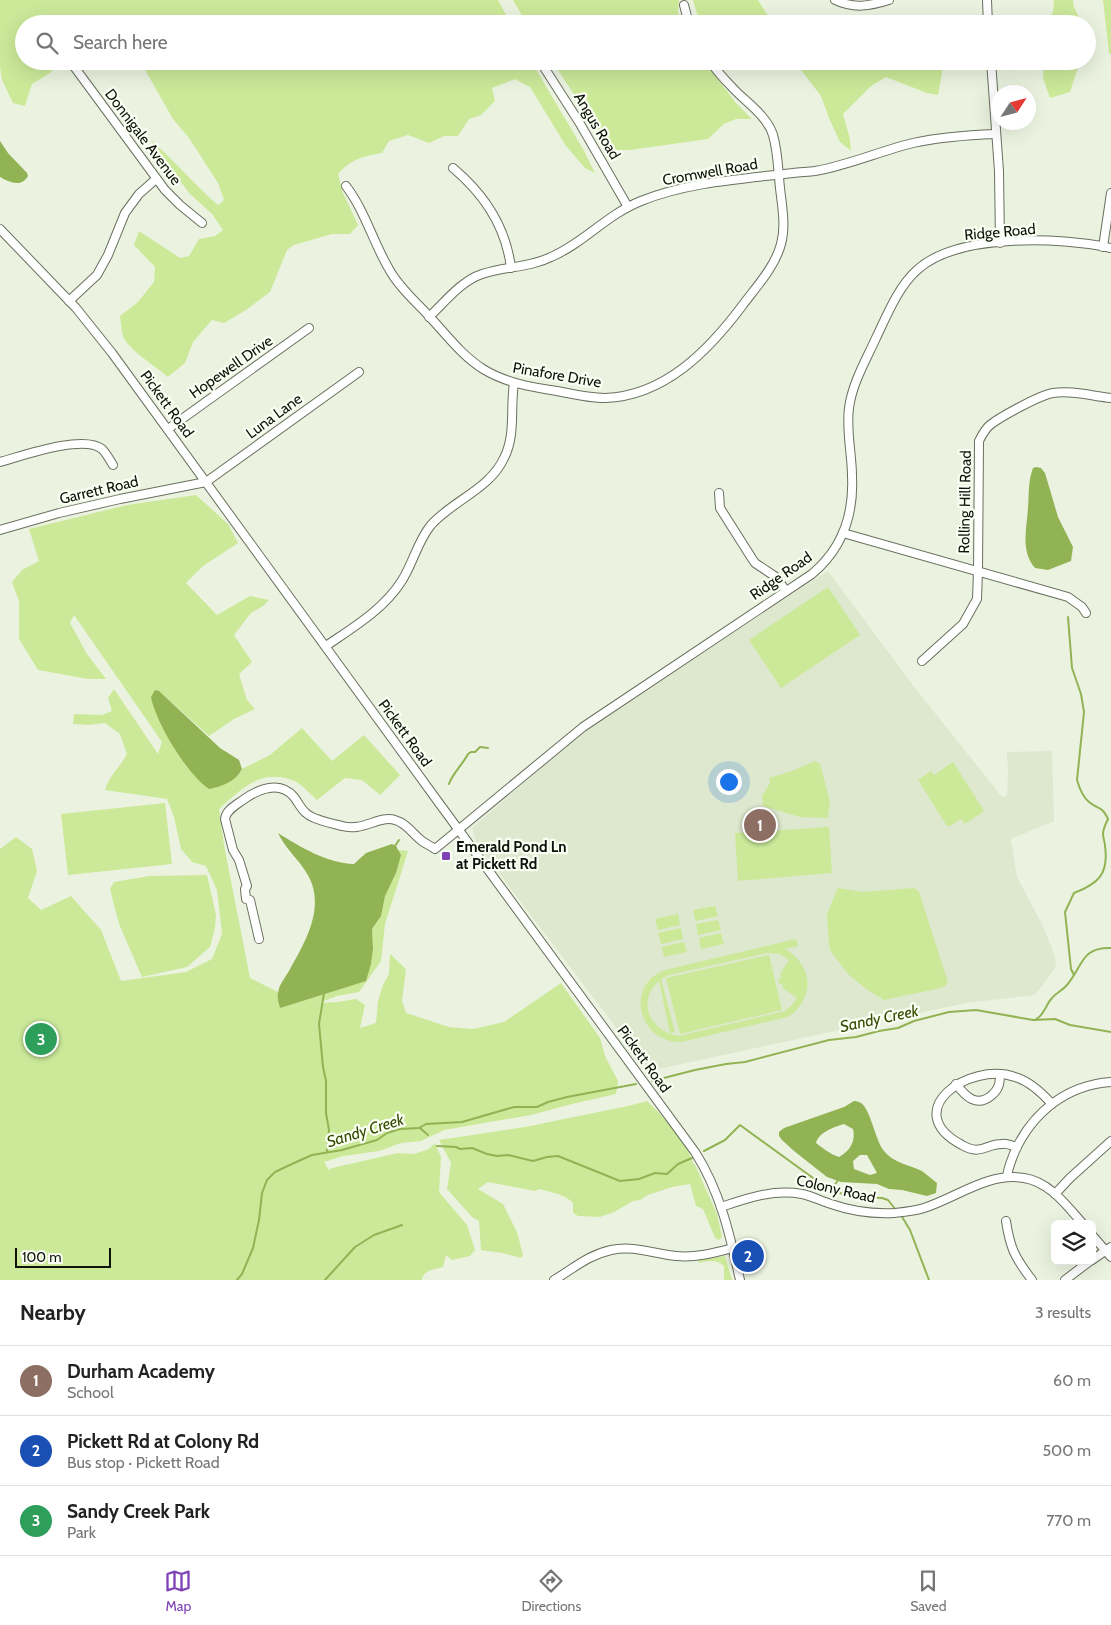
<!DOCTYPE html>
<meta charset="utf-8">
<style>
body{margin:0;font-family:Cabin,sans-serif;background:#f2f2f2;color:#222}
.controls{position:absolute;right:15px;bottom:15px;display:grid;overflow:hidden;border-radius:8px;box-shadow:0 5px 20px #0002}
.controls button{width:45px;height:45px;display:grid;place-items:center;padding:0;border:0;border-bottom:1px solid #e0e0e0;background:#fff;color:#222;font:25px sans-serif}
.compass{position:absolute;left:991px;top:85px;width:45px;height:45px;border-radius:50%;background:#fff;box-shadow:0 5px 20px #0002;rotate:54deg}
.scale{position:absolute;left:15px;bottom:12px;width:96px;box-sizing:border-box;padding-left:5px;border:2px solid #0f110b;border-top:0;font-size:14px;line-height:18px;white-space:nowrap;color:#0f110b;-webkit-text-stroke:4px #fafff3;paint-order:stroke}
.you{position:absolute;left:728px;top:781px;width:18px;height:18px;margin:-12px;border:4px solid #fff;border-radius:50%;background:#1a73e8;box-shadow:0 0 0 8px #1a73e833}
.badge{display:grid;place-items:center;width:32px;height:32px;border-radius:50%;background:#7f42b7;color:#fff;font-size:16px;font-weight:700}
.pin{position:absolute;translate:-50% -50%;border:2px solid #fff;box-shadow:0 1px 5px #0006}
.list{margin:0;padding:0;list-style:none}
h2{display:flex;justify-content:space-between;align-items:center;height:65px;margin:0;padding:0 20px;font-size:21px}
h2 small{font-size:16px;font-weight:400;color:#767676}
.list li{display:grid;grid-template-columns:32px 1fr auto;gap:15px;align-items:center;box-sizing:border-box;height:70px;padding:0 20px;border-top:1px solid #e0e0e0}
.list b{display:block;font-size:19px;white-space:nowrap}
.list p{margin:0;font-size:16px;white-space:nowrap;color:#767676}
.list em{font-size:16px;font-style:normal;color:#767676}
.icon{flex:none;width:28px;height:28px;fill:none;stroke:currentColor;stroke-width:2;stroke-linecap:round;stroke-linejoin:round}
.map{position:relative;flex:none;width:1111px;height:1280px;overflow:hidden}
.search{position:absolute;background:#fff;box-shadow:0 5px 20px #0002;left:15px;right:15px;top:15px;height:55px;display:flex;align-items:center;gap:12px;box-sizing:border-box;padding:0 18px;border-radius:28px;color:#767676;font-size:19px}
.sheet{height:275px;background:#fff}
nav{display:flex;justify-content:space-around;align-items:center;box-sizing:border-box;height:70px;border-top:1px solid #e0e0e0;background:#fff;font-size:14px;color:#767676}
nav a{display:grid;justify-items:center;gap:2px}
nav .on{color:#7f42b7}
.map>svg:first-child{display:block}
</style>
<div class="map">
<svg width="1111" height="1280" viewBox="0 0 1111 1280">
<rect width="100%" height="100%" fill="#ebf3e0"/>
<path fill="#dee8ce" d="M828 571 915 688 1002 797 1007 796 1008 772 1007 752 1052 751 1054 821 1011 839 1017 877 1042 924 1055 956 1056 967 1035 995 966 1003 649 1071 476 843 472 828 576 738 635 696Z"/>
<g fill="#cbe999" fill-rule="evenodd">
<path d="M0 0H498L511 24H24V61H59L50 73 32 84 25 106 13 103 2 80 0 67Z"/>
<path d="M513 0H679L678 12 683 24H527Z"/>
<path d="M693 0H758L769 17 792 22 795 24H700Z"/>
<path d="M1054 0H1073L1074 7 1082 24H1046L1053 12Z"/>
<path d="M1103 0H1111V55L1109 53Z"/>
<path d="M140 61H531L583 149 595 173 585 168 566 146 530 87 515 79 492 88 495 101 481 115 469 119 458 136H444L429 143 408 135 389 141 382 153C364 156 351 159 338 174L343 193 358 225 350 234H332L294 245 287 250 270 292 246 310 224 323 212 320 193 342 185 363 168 377C156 366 128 350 123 336 121 330 121 323 120 316L137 303 154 282 155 267 134 245 139 231 180 258 189 256 199 239 215 236 223 230 212 214 189 193 150 140C174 159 194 185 218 205L224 200 218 183 189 138 173 119Z"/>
<path d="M552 61H704L736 103 752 119H736L724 124 708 139 630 150H613L600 134Z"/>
<path d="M794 61H939L942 72 938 95 927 93 886 77 871 86 843 114 850 139 851 151 840 142 829 118 821 96Z"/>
<path d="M1044 61H1080L1070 92 1050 98 1043 78Z"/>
<path d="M196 495 228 524 238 543 203 566 186 583 217 615 250 596 269 600 263 606 251 613 234 635 252 662 239 674 247 700 255 709 234 719 209 736 160 692 238 775 242 769 270 755 302 728 332 761 364 735 400 775 380 795 362 780 345 778 317 800C310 794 301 783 292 780 259 769 242 789 219 809L224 845 250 978 278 992 280 1008 373 948 372 929 381 916 385 895 396 873 399 850 408 851 385 924 381 961 359 992 337 996 319 1003 338 1002 356 999 365 1005 360 1028 376 1023 378 1001 383 985 389 974 390 954 406 969 402 1001 406 1013 449 1027 473 1029 504 1022 561 983 600 1038 605 1056 618 1081 616 1094 572 1104 531 1115 444 1130 421 1141 401 1143 379 1151 343 1156 324 1162 329 1170 332 1168 398 1153 414 1154 429 1149 435 1143 441 1157 439 1192 467 1225 475 1250 470 1256 452 1260 446 1255 443 1267C435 1269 423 1270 422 1280H0V849L16 837 32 849 37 871 28 898 41 910 71 896 101 930 121 981 186 972 212 959 222 934 217 890 206 866 192 862 181 849 174 817 167 799 105 790C109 776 120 767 127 754L120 734 105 723 88 725 73 724 74 714 102 715 112 711 108 698 114 689 158 754 162 742 74 615 70 623 87 654 106 679H88L38 670 19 639V601L12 582 22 570 39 561 29 529 127 505Z"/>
<path d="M828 587 860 635 781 688 749 640Z"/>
<path d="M815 761 820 764 830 801 828 818 800 817 763 806 762 796 770 783 769 778 795 770Z"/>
<path d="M953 762 984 811 965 824 961 819 952 825 947 826 918 780 931 771 934 775Z"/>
<path d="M165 803 172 864 68 875 61 814Z"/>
<path d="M829 827 832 873 738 881 735 833Z"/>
<path d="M207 875 216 915 215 928 210 947 187 967 142 977 119 924 110 889 114 882 149 876Z"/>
<path d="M838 888 863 892 914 888 919 892 948 982 945 986 936 989 884 1000 869 991 849 975 831 952 829 944 827 914Z"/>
<path d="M715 906 718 916 695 921 693 910Z"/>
<path d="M678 914 680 925 658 930 655 919Z"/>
<path d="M718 920 721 930 698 935 696 924Z"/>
<path d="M681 928 683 939 661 944 658 933Z"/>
<path d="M721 933 724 944 701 949 699 938Z"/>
<path d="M796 939 798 946 785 949C813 965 816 998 788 1017L681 1042C635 1042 625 980 669 969ZM767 953 780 954 789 960 780 974 781 979H778L779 984H782L783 988 797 998 792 1005 785 1011 679 1036C650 1032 636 1001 659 981L670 1033 675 1032 661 979 669 975Z"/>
<path d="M684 942 687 952 664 957 662 947Z"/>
<path d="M769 955 782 1010 680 1034 666 978Z"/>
<path d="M647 1101C662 1115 677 1132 688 1151 691 1156 691 1161 695 1165L717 1214 722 1237 719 1240 715 1238 703 1209 696 1206 690 1184 672 1187 648 1195 640 1200 633 1201 614 1212 600 1217 578 1216 573 1213V1203C565 1194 550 1192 539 1189L535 1191 488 1182 478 1189 503 1204 517 1232 523 1255 521 1258 502 1253 481 1250 479 1221 472 1217 447 1189 451 1163 439 1140 525 1127 628 1106Z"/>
<path d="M725 1256 732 1280H724V1266C715 1259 709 1261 699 1263L698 1260Z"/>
</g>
<g fill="#92b354" fill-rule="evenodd">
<path d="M0 141 8 153 27 173 28 176C21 188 9 182 0 177Z"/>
<path d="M1036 467 1041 468 1045 473 1058 517 1073 547 1071 561 1048 570 1035 568C1020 551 1027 528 1028 507 1029 494 1028 481 1033 468Z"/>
<path d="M155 690 159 691 220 748 239 760 242 769C235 782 223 786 209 789 187 774 156 723 151 697Z"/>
<path d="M278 833C300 847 327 863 354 864L366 853 392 844 396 846 401 855 396 873 385 896 381 916 372 929 373 948 371 964 366 981 280 1008C279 1004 277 998 278 993 279 984 286 977 290 969 304 944 322 914 312 884 305 864 287 852 278 833Z"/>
<path d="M854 1101C856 1101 860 1102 861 1103 871 1110 875 1140 884 1151 893 1163 910 1165 922 1171 927 1175 932 1179 937 1183L936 1193 927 1196 902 1190 889 1189 877 1184 841 1182 827 1177 794 1151 782 1140 779 1136V1132L784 1128 844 1107ZM844 1124 853 1129C856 1141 850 1151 839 1157 830 1154 824 1149 816 1143 819 1132 834 1127 844 1124ZM860 1155H867L877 1173 870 1175 854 1169 853 1161Z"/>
</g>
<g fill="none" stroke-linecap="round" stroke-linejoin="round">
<g stroke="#92b354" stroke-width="2">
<path d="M1068 617 1072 668 1081 694 1084 712 1077 780C1079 787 1083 797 1089 802 1099 810 1101 805 1108 819 1106 823 1103 829 1103 834 1103 838 1105 842 1105 846 1109 874 1098 884 1074 893L1065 912 1071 969 1074 975"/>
<path d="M449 784C452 774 463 764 468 754L471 752H475L480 747 488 748"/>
<path d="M395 846 399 840"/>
<path d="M324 993 319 1024 323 1067 326 1081V1113L329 1130 327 1152"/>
<path d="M1035 1020C1044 1016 1046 1004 1052 998 1056 993 1062 991 1067 985 1083 966 1081 947 1111 948"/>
<path d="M652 1081 695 1070 726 1064 745 1062 829 1040 856 1037 879 1031 898 1028 914 1021 949 1012 976 1010 1033 1020 1055 1019 1070 1025 1111 1032"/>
<path d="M420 1128 428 1135"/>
<path d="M437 1146 456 1147 460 1149 472 1148 487 1154 497 1156 508 1155 533 1161 547 1157 558 1156 620 1181 639 1179 655 1173 667 1174 678 1164 692 1158"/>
<path d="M704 1151 725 1140 740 1125 831 1191 857 1197 882 1198 888 1200 896 1210"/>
<path d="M831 1191 838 1180"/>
<path d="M901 1215 910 1230 929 1280"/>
<path d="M237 1280 242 1274 253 1248 259 1220 262 1193 267 1180 275 1172 294 1163 312 1155 342 1150 377 1140 387 1133 400 1129 419 1128 426 1124 462 1122 514 1107H537L548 1102 567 1097 636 1084"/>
<path d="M325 1280 355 1247 374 1235 402 1225"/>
</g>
<g stroke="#69705f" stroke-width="10">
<g id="minor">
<path d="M835 0C854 9 870 6 889 0"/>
<path d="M987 0 988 24"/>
<path d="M684 5 689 24"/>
<path d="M70 61 165 190 180 205 202 223"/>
<path d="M540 61 579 122 628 207"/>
<path d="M991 61 999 171 1000 243"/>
<path d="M453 168C484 194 506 227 511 268"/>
<path d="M346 186C365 211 373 242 389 269 398 286 415 301 428 315 446 334 461 355 483 369 506 383 531 387 557 391 572 394 589 398 605 398 665 396 709 350 742 306 756 287 775 267 781 244 786 226 782 206 780 188 778 170 778 152 773 135 767 115 744 101 731 86 723 78 716 70 710 61"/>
<path d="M0 229 76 308 112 353 439 803 695 1152C720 1191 730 1235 740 1280"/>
<path d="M1103 247 1111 193"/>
<path d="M69 301 97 275 108 255 125 213 139 194 156 179"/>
<path d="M429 317C445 302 461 281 482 274 505 266 529 268 551 257 584 243 606 215 641 201 688 182 742 179 793 173 800 172 808 172 815 171 849 165 880 151 913 143 940 137 969 135 996 134"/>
<path d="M168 429 309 328"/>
<path d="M0 462C22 456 83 434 102 449 106 453 110 460 113 465"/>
<path d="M719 493 720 508 751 557 755 563 776 577 786 591"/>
<path d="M0 530 59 513 120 499 206 482 359 372"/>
<path d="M843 533 1068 597 1082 607 1086 613"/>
<path d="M326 646C352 628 383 610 401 582 413 564 417 542 431 525 452 501 490 489 504 458 516 435 510 408 514 383"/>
<path d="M922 661 963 624 977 599 978 571 979 441C982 435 985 429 990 425 1000 417 1040 395 1053 393 1071 390 1092 396 1111 398"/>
<path d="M259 939 250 900 246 899 245 889 247 886 239 860 233 850 225 819C226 810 236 805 243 800 258 789 280 780 294 797 298 802 301 809 306 813 312 819 333 824 342 826 363 832 379 815 395 820 406 823 413 834 422 841 426 844 431 846 435 849L583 727 812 574C843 548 854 515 852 476 852 454 846 431 849 408 852 384 866 360 876 338 887 315 898 287 917 270 957 233 1060 237 1111 248"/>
<path d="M956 1084C966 1097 977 1108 992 1095 999 1089 1000 1083 1000 1074"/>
<path d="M1017 1147C1012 1146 1007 1143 1002 1144 985 1144 981 1156 962 1145 898 1111 969 1061 1015 1077 1029 1081 1043 1094 1052 1104"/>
<path d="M1007 1177C1008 1167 1012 1159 1015 1151 1033 1112 1067 1085 1111 1082"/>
<path d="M1055 1194 1070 1178 1111 1141"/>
<path d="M721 1207C748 1198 773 1189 802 1194 812 1196 821 1201 831 1204 851 1211 873 1214 894 1213 904 1212 915 1211 924 1208 958 1197 988 1172 1024 1178 1050 1182 1067 1206 1083 1224"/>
<path d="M1006 1221C1010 1248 1015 1258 1032 1280"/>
<path d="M1092 1235 1111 1257"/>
<path d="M1092 1260 1111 1247"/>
<path d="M554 1280C573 1269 588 1255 611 1250 634 1245 654 1254 676 1256 695 1258 714 1253 733 1248"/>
<path d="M1065 1280 1090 1261"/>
</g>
</g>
<use href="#minor" stroke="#fff" stroke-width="8"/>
</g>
<rect fill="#7f42b7" stroke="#fafff3" stroke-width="2" x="441" y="851" width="10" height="10" rx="2.5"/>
<g text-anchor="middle" stroke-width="4.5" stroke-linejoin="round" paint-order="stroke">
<g font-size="15" fill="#0f110b" stroke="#fafff3">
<text transform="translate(597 126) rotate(59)" y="5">Angus Road</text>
<text transform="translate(143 137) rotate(53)" y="5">Donnigale Avenue</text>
<text transform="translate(710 172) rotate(-10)" y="5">Cromwell Road</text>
<text transform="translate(1000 232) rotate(-5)" y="5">Ridge Road</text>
<text transform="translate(231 367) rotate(-35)" y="5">Hopewell Drive</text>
<text transform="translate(557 375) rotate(10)" y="5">Pinafore Drive</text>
<text transform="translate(167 404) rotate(54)" y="5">Pickett Road</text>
<text transform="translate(274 416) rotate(-36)" y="5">Luna Lane</text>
<text transform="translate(99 490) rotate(-13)" y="5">Garrett Road</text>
<text transform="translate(965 502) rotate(-89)" y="5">Rolling Hill Road</text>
<text transform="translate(781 576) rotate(-35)" y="5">Ridge Road</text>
<text transform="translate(405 733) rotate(54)" y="5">Pickett Road</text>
<text transform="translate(644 1059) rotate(54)" y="5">Pickett Road</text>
<text transform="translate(836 1189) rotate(13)" y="5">Colony Road</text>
</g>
<g font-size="15" font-weight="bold" fill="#0f110b" stroke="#fafff3" text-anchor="start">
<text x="456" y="852">Emerald Pond Ln<tspan x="456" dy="17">at Pickett Rd</tspan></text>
</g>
<g font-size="16" font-style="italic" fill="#364900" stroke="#fafff3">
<text transform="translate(879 1018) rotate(-12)" y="6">Sandy Creek</text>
<text transform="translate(365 1130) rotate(-17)" y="6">Sandy Creek</text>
</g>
</g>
</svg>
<div class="controls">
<button><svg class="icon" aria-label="layers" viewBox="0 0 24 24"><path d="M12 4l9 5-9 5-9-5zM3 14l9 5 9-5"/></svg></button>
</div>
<svg class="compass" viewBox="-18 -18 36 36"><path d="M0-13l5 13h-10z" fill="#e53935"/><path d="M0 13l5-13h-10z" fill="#767676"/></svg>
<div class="scale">100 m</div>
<div class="you"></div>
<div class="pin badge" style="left:760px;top:825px;background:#8d6e63">1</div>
<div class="pin badge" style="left:748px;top:1256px;background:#1a4fb4">2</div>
<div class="pin badge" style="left:41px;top:1039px;background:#2e9e5b">3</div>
<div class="search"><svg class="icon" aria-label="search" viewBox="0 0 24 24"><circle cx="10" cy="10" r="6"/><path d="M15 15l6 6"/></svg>Search here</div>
</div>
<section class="sheet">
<h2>Nearby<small>3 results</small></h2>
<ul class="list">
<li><span class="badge" style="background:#8d6e63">1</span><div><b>Durham Academy</b><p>School</p></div><em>60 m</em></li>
<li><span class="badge" style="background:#1a4fb4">2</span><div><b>Pickett Rd at Colony Rd</b><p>Bus stop · Pickett Road</p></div><em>500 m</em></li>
<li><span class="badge" style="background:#2e9e5b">3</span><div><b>Sandy Creek Park</b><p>Park</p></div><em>770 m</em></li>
</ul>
</section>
<nav>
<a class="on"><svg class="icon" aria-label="map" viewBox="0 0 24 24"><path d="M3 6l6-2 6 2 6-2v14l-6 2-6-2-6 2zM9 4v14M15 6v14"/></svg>Map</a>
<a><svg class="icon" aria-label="directions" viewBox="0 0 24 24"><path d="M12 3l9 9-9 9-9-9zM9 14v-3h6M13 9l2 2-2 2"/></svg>Directions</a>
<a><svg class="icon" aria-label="saved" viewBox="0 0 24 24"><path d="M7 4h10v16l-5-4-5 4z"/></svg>Saved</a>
</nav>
